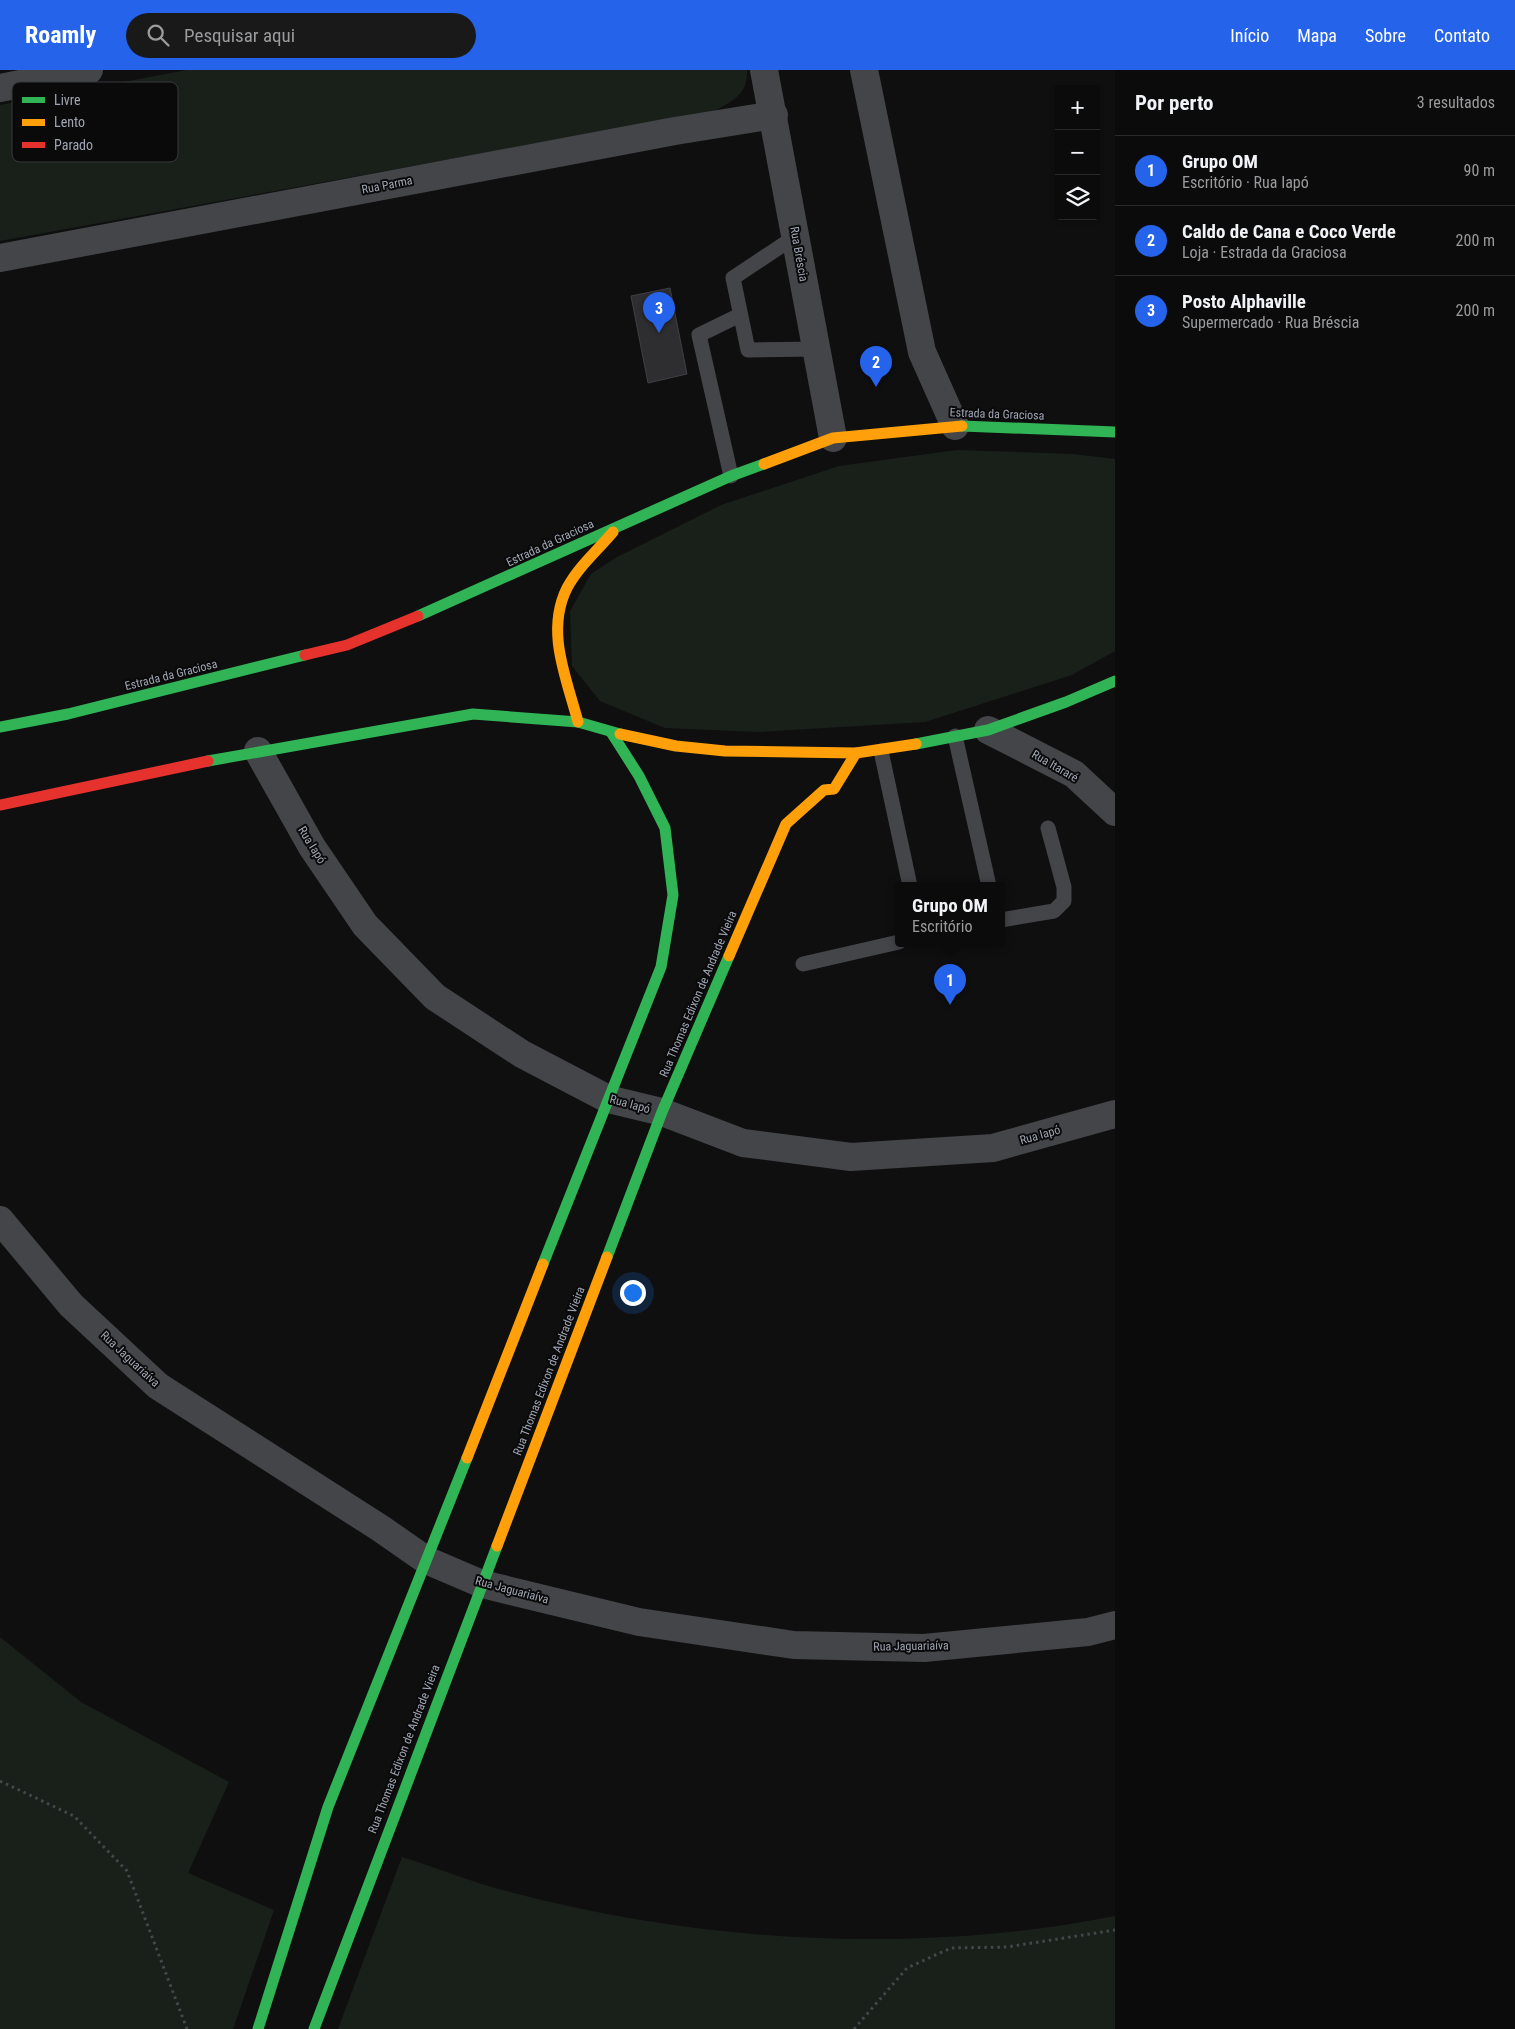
<!DOCTYPE html>
<html lang="pt">
<meta charset="utf-8">
<style>
body{margin:0;font-family:"Roboto Condensed",sans-serif;background:#19191a;color:#f1f3f6}
.controls{position:absolute;right:15px;top:15px;display:grid;overflow:hidden;border-radius:5px;box-shadow:0 1px 4px #0004}
.controls button{width:45px;height:45px;display:grid;place-items:center;padding:0;border:0;border-bottom:1px solid #2b2b2d;background:#0b0b0c;color:#f1f3f6;font:25px sans-serif}
.you{position:absolute;left:632px;top:1222px;width:18px;height:18px;margin:-12px;border:4px solid #fff;border-radius:50%;background:#1a73e8;box-shadow:0 0 0 8px #1a73e833}
.badge{display:grid;place-items:center;width:32px;height:32px;border-radius:50%;background:#2563eb;color:#fff;font-size:16px;font-weight:700}
.pin{position:absolute;translate:-50% -41px;filter:drop-shadow(0 1px 2px #0008)}
.pin::after{content:'';position:absolute;top:26px;width:18px;height:15px;background:inherit;clip-path:polygon(0 0,100% 0,50% 100%)}
.popup{position:absolute;left:895px;top:812px;width:110px;height:65px;box-sizing:border-box;display:grid;place-content:center;border-radius:5px;background:#0b0b0c;filter:drop-shadow(0 1px 4px #0005);font-size:16px;white-space:nowrap;color:#9a9b9d}
.popup b{font-size:19px;color:#f1f3f6}
.popup::after{content:'';position:absolute;left:50%;top:100%;margin-left:-10px;border:10px solid transparent;border-top-color:#0b0b0c}
.list{margin:0;padding:0;list-style:none}
h2{display:flex;justify-content:space-between;align-items:center;height:65px;margin:0;padding:0 20px;font-size:21px}
h2 small{font-size:16px;font-weight:400;color:#9a9b9d}
.list li{display:grid;grid-template-columns:32px 1fr auto;gap:15px;align-items:center;box-sizing:border-box;height:70px;padding:0 20px;border-top:1px solid #2b2b2d}
.list b{display:block;font-size:19px;white-space:nowrap}
.list p{margin:0;font-size:16px;white-space:nowrap;color:#9a9b9d}
.list em{font-size:16px;font-style:normal;color:#9a9b9d}
.icon{flex:none;width:28px;height:28px;fill:none;stroke:currentColor;stroke-width:2;stroke-linecap:round;stroke-linejoin:round}
.map{position:relative;flex:none;width:1115px;height:1959px;overflow:hidden}
header{display:flex;align-items:center;gap:30px;box-sizing:border-box;height:70px;padding:0 25px;background:#2563eb;color:#fff}
header strong{font-size:24px}
nav{display:flex;gap:28px;margin-inline-start:auto;font-size:18px}
.search{width:350px;height:45px;background:#19191a;display:flex;align-items:center;gap:12px;box-sizing:border-box;padding:0 18px;border-radius:28px;color:#9a9b9d;font-size:19px}
main{display:flex}
aside{flex:1;background:#0b0b0c}
.map>svg:first-child{display:block}
</style>
<header>
<strong>Roamly</strong>
<div class="search"><svg class="icon" aria-label="search" viewBox="0 0 24 24"><circle cx="10" cy="10" r="6"/><path d="M15 15l6 6"/></svg>Pesquisar aqui</div>
<nav><a>Início</a><a>Mapa</a><a>Sobre</a><a>Contato</a></nav>
</header>
<main>
<div class="map">
<svg width="1115" height="1959" viewBox="0 0 1115 1959">
<rect width="100%" height="100%" fill="#0f0f10"/>
<g fill="#19201a">
<path d="M187 0H747C748 24 733 31 714 41L0 171V35Z"/>
<path d="M957 380 1073 384 1115 389V581L1072 605 925 652 759 662 665 658 600 631 572 596 570 541 591 504 617 487 721 435 839 396Z"/>
<path d="M0 1567 81 1632 229 1712 188 1803 274 1840 233 1959H0Z"/>
<path d="M402 1787C438 1798 473 1813 510 1822 702 1873 920 1885 1115 1846V1959H338Z"/>
</g>
<path fill="#2e2e31" stroke="#3e4044" d="M670 218 687 304 648 313 631 226Z"/>
<g fill="none" stroke-linecap="round" stroke-linejoin="round">
<g stroke="#45474b" stroke-width="3" stroke-dasharray="2.5 4" stroke-linecap="butt">
<path d="M0 1711 74 1746 127 1801 187 1959"/>
<path d="M854 1959 907 1898 951 1878 1007 1877 1115 1860"/>
</g>
<g stroke="#444549" stroke-width="15">
<path d="M796 166 733 208 748 280 817 279"/>
<path d="M731 406 699 265 740 245"/>
<path d="M955 666 989 816"/>
<path d="M881 681 910 816"/>
<path d="M1001 850 1054 841 1064 831V817L1048 758"/>
<path d="M803 894 899 872"/>
</g>
<g stroke="#444549" stroke-width="28">
<path d="M764 0 833 368"/>
<path d="M864 0 922 282 955 356"/>
<path d="M0 18 89 0"/>
<path d="M0 188 675 61 774 45"/>
<path d="M988 660 1074 704 1115 742"/>
<path d="M258 681 312 777 365 855 435 927 522 984 608 1029 662 1042 743 1073 851 1087 993 1078 1115 1044"/>
<path d="M0 1150 71 1235 158 1316 380 1458 426 1490 482 1514 639 1552 794 1575 924 1578 1088 1562 1115 1555"/>
</g>
<g stroke="#30b455" stroke-width="11">
<path d="M962 356 1115 362"/>
<path d="M418 546 731 406 764 394"/>
<path d="M0 657 68 644 305 585"/>
<path d="M916 674 988 660 1066 632 1115 611"/>
<path d="M208 691 473 644 578 652 620 664"/>
<path d="M607 1187 662 1042 729 886"/>
<path d="M543 1194 661 897 673 825 665 758 639 706 611 662"/>
<path d="M258 1959 328 1737 467 1388"/>
<path d="M314 1959 497 1476"/>
</g>
<g stroke="#ff9f0a" stroke-width="11">
<path d="M764 394 833 368 962 356"/>
<path d="M578 652C567 609 545 562 567 518 578 497 598 480 613 462"/>
<path d="M620 664 676 676 725 681 856 683 916 674"/>
<path d="M729 886 786 754 824 720 834 719 856 683"/>
<path d="M467 1388 543 1194"/>
<path d="M497 1476 607 1187"/>
</g>
<g stroke="#e5322d" stroke-width="11">
<path d="M305 585 347 575 418 546"/>
<path d="M0 735 208 691"/>
</g>
</g>
<g text-anchor="middle" stroke-width="4" stroke-linejoin="round" paint-order="stroke">
<g font-size="12" fill="#9fa5b3" stroke="#0a0a0b">
<text transform="translate(387 115) rotate(-11)" y="4">Rua Parma</text>
<text transform="translate(799 184) rotate(80)" y="4">Rua Bréscia</text>
<text transform="translate(997 344) rotate(2)" y="4">Estrada da Graciosa</text>
<text transform="translate(550 473) rotate(-25)" y="4">Estrada da Graciosa</text>
<text transform="translate(171 605) rotate(-14)" y="4">Estrada da Graciosa</text>
<text transform="translate(1055 696) rotate(30)" y="4">Rua Itararé</text>
<text transform="translate(312 775) rotate(58)" y="4">Rua Iapó</text>
<text transform="translate(698 924) rotate(-67)" y="4">Rua Thomas Edixon de Andrade Vieira</text>
<text transform="translate(630 1034) rotate(15)" y="4">Rua Iapó</text>
<text transform="translate(1040 1065) rotate(-16)" y="4">Rua Iapó</text>
<text transform="translate(130 1289) rotate(43)" y="4">Rua Jaguariaíva</text>
<text transform="translate(549 1301) rotate(-69)" y="4">Rua Thomas Edixon de Andrade Vieira</text>
<text transform="translate(512 1520) rotate(15)" y="4">Rua Jaguariaíva</text>
<text transform="translate(911 1576) rotate(-1)" y="4">Rua Jaguariaíva</text>
<text transform="translate(404 1679) rotate(-69)" y="4">Rua Thomas Edixon de Andrade Vieira</text>
</g>
</g>
<rect x="12" y="12" width="166" height="80" rx="8" fill="#0a0a0b" stroke="#37383d" stroke-width="1"/>
<rect x="22" y="27" width="23" height="6" fill="#30b455"/>
<rect x="22" y="49" width="23" height="7" fill="#ff9f0a"/>
<rect x="22" y="72" width="23" height="6" fill="#e5322d"/>
<g font-size="14" fill="#9fa5b3">
<text x="54" y="35">Livre</text>
<text x="54" y="57">Lento</text>
<text x="54" y="80">Parado</text>
</g>
</svg>
<div class="controls">
<button>+</button>
<button>−</button>
<button><svg class="icon" aria-label="layers" viewBox="0 0 24 24"><path d="M12 4l9 5-9 5-9-5zM3 14l9 5 9-5"/></svg></button>
</div>
<div class="you"></div>
<div class="pin badge" style="left:950px;top:935px">1</div>
<div class="popup"><b>Grupo OM</b>Escritório</div>
<div class="pin badge" style="left:876px;top:317px">2</div>
<div class="pin badge" style="left:659px;top:263px">3</div>
</div>
<aside>
<h2>Por perto<small>3 resultados</small></h2>
<ul class="list">
<li><span class="badge">1</span><div><b>Grupo OM</b><p>Escritório · Rua Iapó</p></div><em>90 m</em></li>
<li><span class="badge">2</span><div><b>Caldo de Cana e Coco Verde</b><p>Loja · Estrada da Graciosa</p></div><em>200 m</em></li>
<li><span class="badge">3</span><div><b>Posto Alphaville</b><p>Supermercado · Rua Bréscia</p></div><em>200 m</em></li>
</ul>
</aside>
</main>
